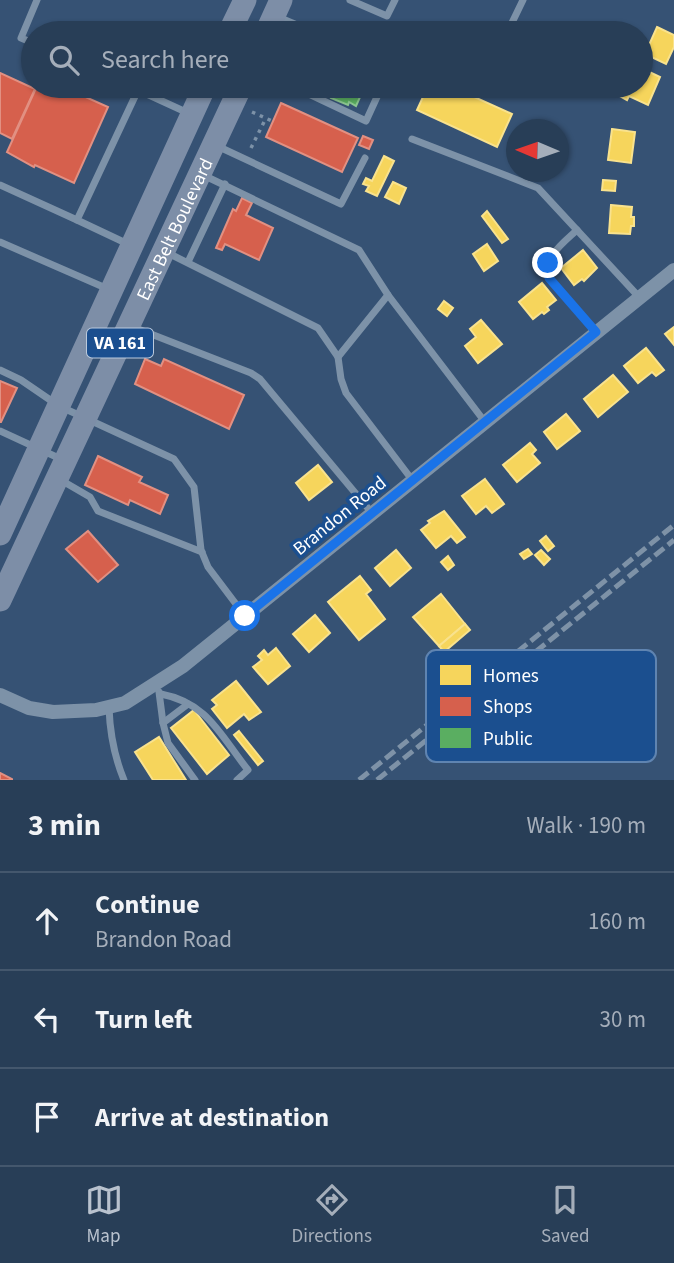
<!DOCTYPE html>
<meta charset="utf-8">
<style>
body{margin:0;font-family:"Source Sans 3",sans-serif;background:#30455d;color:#f1f3f6}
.compass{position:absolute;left:506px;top:119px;width:63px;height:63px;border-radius:50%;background:#283e57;box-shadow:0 2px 5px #0004;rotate:272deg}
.stop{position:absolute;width:21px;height:21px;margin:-16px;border:5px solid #1a73e8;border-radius:50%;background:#fff}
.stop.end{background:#1a73e8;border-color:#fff;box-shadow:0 2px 7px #0008}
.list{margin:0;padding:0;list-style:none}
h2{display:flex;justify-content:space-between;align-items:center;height:91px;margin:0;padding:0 28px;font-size:30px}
h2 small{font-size:23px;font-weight:400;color:#a5aeba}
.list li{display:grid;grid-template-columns:46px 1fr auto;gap:21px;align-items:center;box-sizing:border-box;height:98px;padding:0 28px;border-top:2px solid #44576d}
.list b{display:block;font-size:26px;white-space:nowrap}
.list p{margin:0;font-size:23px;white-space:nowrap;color:#a5aeba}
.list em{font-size:23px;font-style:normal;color:#a5aeba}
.icon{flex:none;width:38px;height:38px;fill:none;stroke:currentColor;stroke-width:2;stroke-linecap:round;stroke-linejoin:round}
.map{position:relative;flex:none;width:674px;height:780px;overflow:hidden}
.search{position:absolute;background:#283e57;box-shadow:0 2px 5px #0004;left:21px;right:21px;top:21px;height:77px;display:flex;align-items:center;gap:18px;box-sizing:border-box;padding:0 24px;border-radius:38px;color:#a5aeba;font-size:26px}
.sheet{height:385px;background:#283e57}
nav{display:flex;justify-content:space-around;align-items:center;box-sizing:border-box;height:98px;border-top:2px solid #44576d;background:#283e57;font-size:19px;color:#a5aeba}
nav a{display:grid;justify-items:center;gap:4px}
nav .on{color:#b9c2ce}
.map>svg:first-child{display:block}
</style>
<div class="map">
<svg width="674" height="780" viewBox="0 0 674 780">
<rect width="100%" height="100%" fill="#365274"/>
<g fill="#f6d55c" stroke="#f9e28d" stroke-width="2">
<path d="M657 27 674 35V47L666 64 645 54Z"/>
<path d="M641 68 660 77 648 105 629 96 627 100 618 95 622 86H641Z"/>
<path d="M428 86H450L512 114 497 147 417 110Z"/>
<path d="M551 86H586L582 96 571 91 570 94Z"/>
<path d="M612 129 635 132 631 163 608 160Z"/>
<path d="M384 156 394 161 377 196 366 191 369 186 363 184 366 178 372 181Z"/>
<path d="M603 180 616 181 615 191 602 190Z"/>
<path d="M393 182 406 188 399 204 385 197Z"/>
<path d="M611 205 632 207 631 217H634V226H631L630 234 609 233Z"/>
<path d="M487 211 508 239 502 243 482 216Z"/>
<path d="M487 244 498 261 484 271 473 254Z"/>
<path d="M583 250 597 268 584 281 582 279 574 285 561 268Z"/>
<path d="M542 283 556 300 547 307 549 310 544 314 542 312 533 319 519 302Z"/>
<path d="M444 301 453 308 447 316 438 309Z"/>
<path d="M481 320 502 344 478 363 465 346 476 337 470 329Z"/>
<path d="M674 327V345L665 334Z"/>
<path d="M646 348 664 370 656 376 652 372 638 383 624 366Z"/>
<path d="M613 375 628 392 598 417 584 399Z"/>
<path d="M566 414 580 431 557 449 544 432Z"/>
<path d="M530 443 536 450 532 454 540 463 517 482 503 465Z"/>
<path d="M318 465 332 482 309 500 296 483Z"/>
<path d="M485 479 504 504 492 513 486 506 476 514 462 496Z"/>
<path d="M444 511 465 537 457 543 451 536 436 548 421 530 430 523 428 521Z"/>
<path d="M546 536 554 546 548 551 540 541Z"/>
<path d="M528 549 532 554 524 559 520 554Z"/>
<path d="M396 550 411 568 390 586 375 568Z"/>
<path d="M541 550 550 559 544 565 535 555Z"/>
<path d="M448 556 454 565 448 570 441 562Z"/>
<path d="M360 576 371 590 366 594 385 619 359 640 328 602Z"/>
<path d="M441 594 465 624 439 646 413 617Z"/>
<path d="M315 615 330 633 309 652 293 634Z"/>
<path d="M465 624 470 630 444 652 439 646Z"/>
<path d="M276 648 290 666 268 684 253 667 262 660 258 656 264 650 268 655Z"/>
<path d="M236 681 261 712 249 720 244 714 227 728 212 709 217 705 212 700Z"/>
<path d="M194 710 229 755 207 774 171 728Z"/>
<path d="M239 731 263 761 258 765 234 735Z"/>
<path d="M159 737 186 780H153L135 752Z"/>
</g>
<g fill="#d6604d" stroke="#e29082" stroke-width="2">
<path d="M0 73 35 89 12 139 0 133Z"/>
<path d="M37 86H61L108 107 74 183 35 165 34 167 7 152Z"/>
<path d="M281 103 358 138 342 172 266 137Z"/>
<path d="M363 136 373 140 369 149 359 145Z"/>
<path d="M242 198 252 203 246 215 273 228 259 260 225 244 222 250 216 248 233 209 236 211Z"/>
<path d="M145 359 161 366 164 359 244 395 229 429 135 384Z"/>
<path d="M0 381 17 388 1 422H0Z"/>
<path d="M98 456 142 477 139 482 168 495 160 514 130 500 128 505 85 485Z"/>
<path d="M88 531 118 565 98 582 66 549Z"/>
<path d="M0 773 12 779V780H0Z"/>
</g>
<path fill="#5aae61" stroke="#8cc690" stroke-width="2" d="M322 86H365L356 106 349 102 348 105 331 98 334 92Z"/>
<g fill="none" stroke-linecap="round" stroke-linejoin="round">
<g stroke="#7d92a8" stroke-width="3.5" stroke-dasharray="3.5 5" stroke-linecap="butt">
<path d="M252 112 272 121"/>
<path d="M251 148 266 118"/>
</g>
<g stroke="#7d92a8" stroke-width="7">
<path d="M350 0 387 16 395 0"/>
<path d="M278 17 316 33"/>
<path d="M507 33 523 0"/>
<path d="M33 43 21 38 37 0"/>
<path d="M292 86 366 121 382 86"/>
<path d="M412 139 538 188 639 297"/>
<path d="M215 145 341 204 365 158"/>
<path d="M203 175 359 250 388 295"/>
<path d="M0 185 77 220"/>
<path d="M577 230C562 244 544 256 549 278L596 332"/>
<path d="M0 242 108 289"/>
<path d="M130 245 77 220 138 90 188 113"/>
<path d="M166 252 318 328 338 357 341 379 346 393 413 481"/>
<path d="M188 262 225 184"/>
<path d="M133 327 251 373 260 379 372 513"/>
<path d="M338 357 388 295 485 422"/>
<path d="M0 370 21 380 59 406 174 459 194 487 201 550 208 567 245 616"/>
<path d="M0 431 63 460"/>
<path d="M59 479 90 497 98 511 202 552"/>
<path d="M159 692 163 723 168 743 195 780"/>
<path d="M161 694C208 703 220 735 248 770L237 780"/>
<path d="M109 708C110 734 114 756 124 780"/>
<path d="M163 723 188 704"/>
</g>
<path stroke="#7d92a8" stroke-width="14" d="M0 695 29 708 53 712 96 710 125 703 183 666 674 270"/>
<g stroke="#7d8ea7" stroke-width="23">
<path d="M229 33 245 0"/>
<path d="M266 33 281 0"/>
<path d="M0 534 205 86"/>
<path id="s1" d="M0 600 241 86"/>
</g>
<g stroke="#7e92a7" stroke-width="5" stroke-dasharray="12 5" stroke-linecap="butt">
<path d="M359 780 674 525"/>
<path d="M377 780 674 540"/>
</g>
</g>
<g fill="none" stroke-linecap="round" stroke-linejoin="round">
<path stroke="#1a73e8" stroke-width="9" d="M245 616 596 332 549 278 548 263"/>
</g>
<g text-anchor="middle" stroke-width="7" stroke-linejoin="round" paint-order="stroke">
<rect fill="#1b4f8f" stroke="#bbcadd" stroke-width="2" x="87" y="328.5" width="66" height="29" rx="5"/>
<g font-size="18" font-weight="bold" fill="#fff">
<text x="120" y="349">VA 161</text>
</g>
<g font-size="19" fill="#fff" stroke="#1b4f8f">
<text dy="7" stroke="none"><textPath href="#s1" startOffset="410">East Belt Boulevard</textPath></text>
<text transform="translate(339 515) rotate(-39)" y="7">Brandon Road</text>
</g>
</g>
<rect x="426" y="650" width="230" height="112" rx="10" fill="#1b4f8f" stroke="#5f84b1" stroke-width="2"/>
<rect x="440" y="665" width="31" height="20" fill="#f6d55c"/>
<rect x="440" y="697" width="31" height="19" fill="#d6604d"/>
<rect x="440" y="728" width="31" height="20" fill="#5aae61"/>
<g font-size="19" fill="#fff">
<text x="483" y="682">Homes</text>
<text x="483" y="713">Shops</text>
<text x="483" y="745">Public</text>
</g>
</svg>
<svg class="compass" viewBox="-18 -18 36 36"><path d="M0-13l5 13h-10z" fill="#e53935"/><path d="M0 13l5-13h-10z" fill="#a5aeba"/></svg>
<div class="stop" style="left:245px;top:616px"></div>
<div class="stop end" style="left:548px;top:263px"></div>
<div class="search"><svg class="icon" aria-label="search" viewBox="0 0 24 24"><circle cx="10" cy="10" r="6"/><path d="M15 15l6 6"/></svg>Search here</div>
</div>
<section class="sheet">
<h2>3 min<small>Walk · 190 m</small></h2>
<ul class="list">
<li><svg class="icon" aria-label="ahead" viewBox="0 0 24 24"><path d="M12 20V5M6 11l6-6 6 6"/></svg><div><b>Continue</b><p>Brandon Road</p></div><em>160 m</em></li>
<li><svg class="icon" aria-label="left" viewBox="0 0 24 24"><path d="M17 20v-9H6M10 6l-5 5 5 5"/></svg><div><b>Turn left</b></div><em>30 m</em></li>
<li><svg class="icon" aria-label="arrive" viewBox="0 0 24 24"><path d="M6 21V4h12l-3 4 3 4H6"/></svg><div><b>Arrive at destination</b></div></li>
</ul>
</section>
<nav>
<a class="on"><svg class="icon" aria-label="map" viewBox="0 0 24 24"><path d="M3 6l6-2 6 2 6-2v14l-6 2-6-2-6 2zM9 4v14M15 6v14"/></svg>Map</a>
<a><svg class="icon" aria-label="directions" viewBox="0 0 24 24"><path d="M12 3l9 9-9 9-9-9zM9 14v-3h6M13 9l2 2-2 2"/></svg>Directions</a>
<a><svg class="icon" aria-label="saved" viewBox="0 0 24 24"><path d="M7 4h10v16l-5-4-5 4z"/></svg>Saved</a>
</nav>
